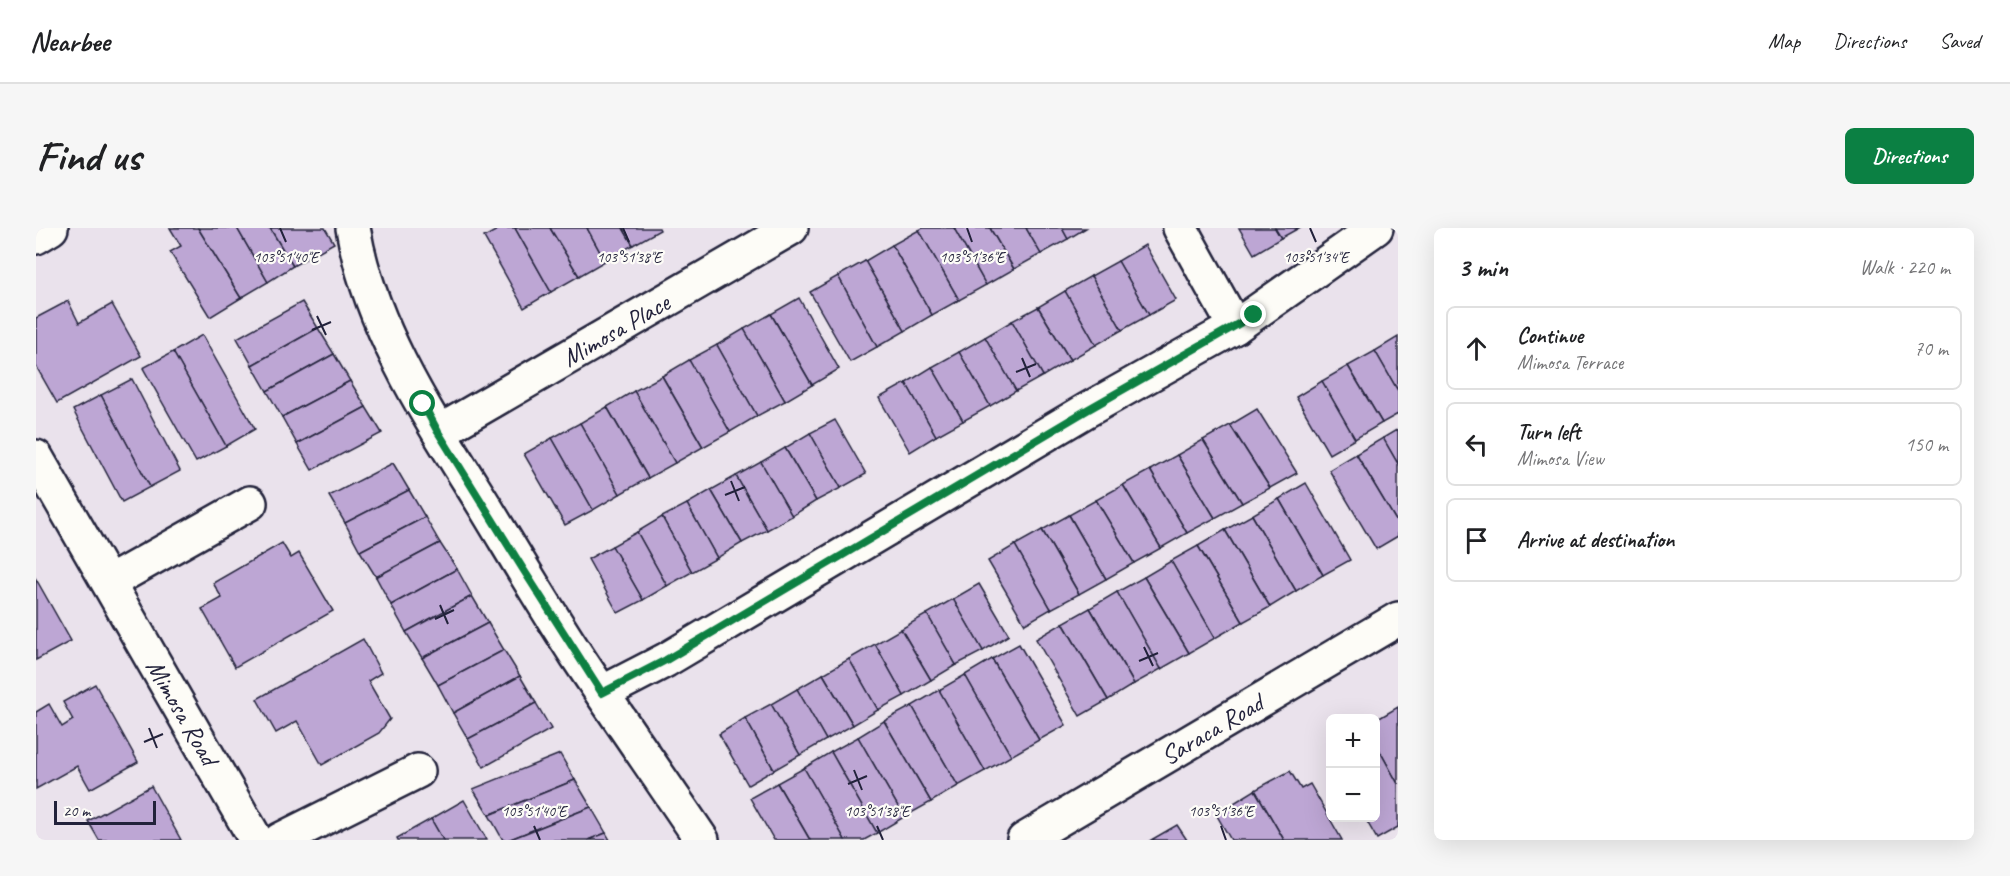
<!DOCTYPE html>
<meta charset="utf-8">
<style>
body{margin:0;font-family:Caveat,sans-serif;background:#f6f6f6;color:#202124}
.controls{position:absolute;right:18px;bottom:18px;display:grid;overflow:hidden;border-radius:9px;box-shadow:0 6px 24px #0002}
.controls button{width:54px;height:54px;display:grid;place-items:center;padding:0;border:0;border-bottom:2px solid #e0e0e0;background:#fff;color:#202124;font:30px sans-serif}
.scale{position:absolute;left:18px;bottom:15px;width:102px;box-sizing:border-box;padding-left:6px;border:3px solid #22223b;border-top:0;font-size:16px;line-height:21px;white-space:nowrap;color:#22223b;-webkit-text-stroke:4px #fdfcf7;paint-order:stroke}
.stop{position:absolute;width:18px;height:18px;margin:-14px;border:4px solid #0b8043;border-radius:50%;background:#fff}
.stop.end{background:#0b8043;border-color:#fff;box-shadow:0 2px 6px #0008}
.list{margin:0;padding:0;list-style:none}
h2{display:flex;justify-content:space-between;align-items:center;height:78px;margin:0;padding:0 24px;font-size:26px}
h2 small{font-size:20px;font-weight:400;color:#757577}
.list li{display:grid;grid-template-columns:39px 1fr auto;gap:18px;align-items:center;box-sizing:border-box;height:84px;margin:0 12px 12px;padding:0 12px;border:2px solid #e0e0e0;border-radius:9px}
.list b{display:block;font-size:22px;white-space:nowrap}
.list p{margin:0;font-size:20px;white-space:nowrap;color:#757577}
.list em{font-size:20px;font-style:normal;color:#757577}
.icon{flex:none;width:33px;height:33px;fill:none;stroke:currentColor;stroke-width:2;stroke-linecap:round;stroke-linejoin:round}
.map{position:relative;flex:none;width:1362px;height:612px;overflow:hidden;border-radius:9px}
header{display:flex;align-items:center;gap:36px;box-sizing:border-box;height:84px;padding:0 30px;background:#fff;border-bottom:2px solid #e0e0e0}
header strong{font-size:28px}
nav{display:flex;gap:33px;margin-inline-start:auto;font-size:21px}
.intro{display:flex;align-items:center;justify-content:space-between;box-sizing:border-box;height:144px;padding:0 36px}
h1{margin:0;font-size:42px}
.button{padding:15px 27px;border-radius:9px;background:#0b8043;color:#fff;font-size:21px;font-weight:700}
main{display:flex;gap:36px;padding:0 36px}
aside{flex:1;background:#fff;border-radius:9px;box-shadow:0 6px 24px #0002}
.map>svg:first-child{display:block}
</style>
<header>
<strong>Nearbee</strong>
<nav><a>Map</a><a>Directions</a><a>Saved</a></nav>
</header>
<div class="intro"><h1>Find us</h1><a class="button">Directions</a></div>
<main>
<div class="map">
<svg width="1362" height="612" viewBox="0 0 1362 612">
<rect width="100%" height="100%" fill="#eae2ec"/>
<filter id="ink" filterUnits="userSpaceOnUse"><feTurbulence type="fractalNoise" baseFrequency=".0167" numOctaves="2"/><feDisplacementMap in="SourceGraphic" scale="12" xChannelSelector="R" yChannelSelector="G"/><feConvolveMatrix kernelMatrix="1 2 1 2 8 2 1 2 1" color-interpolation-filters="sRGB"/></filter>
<g filter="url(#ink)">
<g fill="#bda6d4" stroke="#22223b" stroke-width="1.5">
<path d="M134 0H162L205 70 174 89 134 24 145 18Z"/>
<path d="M162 0H201L232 54 205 70Z"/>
<path d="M201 0H234L257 38 232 54Z"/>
<path d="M234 0H289L298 15 257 38Z"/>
<path d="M465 0H479L515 64 488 80 448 9Z"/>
<path d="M479 0H514L543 48 515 64Z"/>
<path d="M514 0H551L569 33 543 48Z"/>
<path d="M551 0H587L597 17 569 33Z"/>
<path d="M587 0H623L624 2 597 17Z"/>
<path d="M887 0H918L950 57 923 72 883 2Z"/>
<path d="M918 0H954L978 41 950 57Z"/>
<path d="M954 0H990L1005 26 978 41Z"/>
<path d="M990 0H1026L1032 11 1005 26Z"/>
<path d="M1026 0H1050L1032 11Z"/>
<path d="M1203 0H1239L1245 10 1218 26Z"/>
<path d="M1239 0H1263L1245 10Z"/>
<path d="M883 2 923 72 896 87 856 17Z"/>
<path d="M856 17 896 87 869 103 829 33Z"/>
<path d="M1109 17 1140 72 1113 87 1082 33Z"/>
<path d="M829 33 869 103 841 119 802 48Z"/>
<path d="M1082 33 1113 87 1086 102 1055 48Z"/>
<path d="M802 48 841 119 814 134 774 64Z"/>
<path d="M1055 48 1086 102 1060 117 1029 63Z"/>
<path d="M1029 63 1060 117 1034 132 1002 79Z"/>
<path d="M763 70 803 141 776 157 735 86Z"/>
<path d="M32 73 43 95 76 76 105 128 21 175 0 138V90Z"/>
<path d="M266 74 282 100 216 137 201 110Z"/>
<path d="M1002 79 1034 132 1007 148 976 93Z"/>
<path d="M735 86 776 157 749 173 708 101Z"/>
<path d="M976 93 1007 148 980 163 949 109Z"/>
<path d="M282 100 298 126 231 163 216 137Z"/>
<path d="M708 101 749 173 721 188 681 117Z"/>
<path d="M166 107 219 201 190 218 137 124Z"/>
<path d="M949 109 980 163 954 178 923 124Z"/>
<path d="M1362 109V163L1339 123Z"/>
<path d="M681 117 721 188 694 204 653 132Z"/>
<path d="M1339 123 1362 163V186L1346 195 1312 138Z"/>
<path d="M137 124 190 218 160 234 107 140Z"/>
<path d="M923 124 954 178 927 193 896 139Z"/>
<path d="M298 126 314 153 246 189 231 163Z"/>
<path d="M653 132 694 204 667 219 626 148Z"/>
<path d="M1312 138 1346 195 1319 211 1286 153Z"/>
<path d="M896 139 927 193 900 208 870 155Z"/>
<path d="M626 148 667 219 639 235 598 163Z"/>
<path d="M96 151 144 243 114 259 65 167Z"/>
<path d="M314 153 330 179 261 216 246 189Z"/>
<path d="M1286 153 1319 211 1293 226 1260 169Z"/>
<path d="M870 155 900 208 874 224 843 170Z"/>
<path d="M598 163 639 235 612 250 571 179Z"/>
<path d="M65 167 114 259 86 274 37 182Z"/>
<path d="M330 179 346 205 276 242 261 216Z"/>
<path d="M571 179 612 250 584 266 544 195Z"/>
<path d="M1221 181 1261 245 1234 260 1194 197Z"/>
<path d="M799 192 830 246 805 260 774 205Z"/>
<path d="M544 195 584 266 557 282 516 210Z"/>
<path d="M1194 197 1234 260 1206 275 1167 212Z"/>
<path d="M1362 201V236L1347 210Z"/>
<path d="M774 205 805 260 780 273 749 220Z"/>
<path d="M516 210 557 282 529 297 488 226Z"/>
<path d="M1347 210 1362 236V296L1320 226Z"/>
<path d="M1167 212 1206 275 1179 290 1141 227Z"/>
<path d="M749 220 780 273 756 288 725 234Z"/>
<path d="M1320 226 1362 296V308L1340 321 1293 242Z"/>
<path d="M1141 227 1179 290 1151 305 1114 242Z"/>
<path d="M725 234 756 288 731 302 700 248Z"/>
<path d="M357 235 373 262 309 295 293 268Z"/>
<path d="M1114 242 1151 305 1125 320 1087 257Z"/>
<path d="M700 248 731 302 706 315 675 262Z"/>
<path d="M1270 255 1314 332 1287 347 1243 271Z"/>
<path d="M1087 257 1125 320 1098 335 1060 272Z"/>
<path d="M373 262 389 289 324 323 309 295Z"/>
<path d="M675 262 706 315 681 330 651 276Z"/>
<path d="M1243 271 1287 347 1260 363 1216 287Z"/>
<path d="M1060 272 1098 335 1070 351 1033 287Z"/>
<path d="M651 276 681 330 656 344 626 289Z"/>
<path d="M1033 287 1070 351 1043 366 1006 302Z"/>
<path d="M1216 287 1260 363 1234 379 1189 302Z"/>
<path d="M389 289 404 315 340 349 324 323Z"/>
<path d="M626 289 656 344 631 358 601 304Z"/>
<path d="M1006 302 1043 366 1015 381 979 317Z"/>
<path d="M1189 302 1234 379 1207 394 1162 318Z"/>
<path d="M601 304 631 358 607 372 576 318Z"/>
<path d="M246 315 255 330 263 325 297 383 199 439 166 381 186 370 177 355Z"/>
<path d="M404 315 421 341 355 377 340 349Z"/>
<path d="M979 317 1015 381 989 396 952 333Z"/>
<path d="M576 318 607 372 582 385 552 331Z"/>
<path d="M1162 318 1207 394 1179 410 1135 333Z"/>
<path d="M1135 333 1179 410 1153 425 1108 349Z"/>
<path d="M421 341 436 368 370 404 355 377Z"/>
<path d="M1108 349 1153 425 1125 441 1081 364Z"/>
<path d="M0 351 35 413 0 432Z"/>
<path d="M943 356 973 407 947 423 917 371Z"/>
<path d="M1081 364 1125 441 1098 456 1054 380Z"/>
<path d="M436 368 452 395 386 430 370 404Z"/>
<path d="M917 371 947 423 920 437 891 386Z"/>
<path d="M1054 380 1098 456 1072 472 1027 395Z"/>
<path d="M891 386 920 437 895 452 865 401Z"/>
<path d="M452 395 468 422 402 457 386 430Z"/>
<path d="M1027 395 1072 472 1044 488 1000 411Z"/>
<path d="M865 401 895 452 868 468 839 416Z"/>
<path d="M327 411 345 445 332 453 354 491 343 505 286 537 261 493 240 505 221 471Z"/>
<path d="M839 416 868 468 842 482 813 431Z"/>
<path d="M983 416 1030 497 1003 512 956 431Z"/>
<path d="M468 422 484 448 417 485 402 457Z"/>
<path d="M813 431 842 482 817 497 787 446Z"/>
<path d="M956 431 1003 512 975 528 929 447Z"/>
<path d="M787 446 817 497 790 512 761 461Z"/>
<path d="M929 447 975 528 949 543 903 462Z"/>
<path d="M484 448 500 475 432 511 417 485Z"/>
<path d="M59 456 102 534 54 561 41 538 0 561V484L13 476 26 499 37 492 27 474Z"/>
<path d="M761 461 790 512 764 527 735 476Z"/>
<path d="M903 462 949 543 922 558 876 478Z"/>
<path d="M500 475 515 501 448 539 432 511Z"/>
<path d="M735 476 764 527 738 542 709 490Z"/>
<path d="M876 478 922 558 895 574 848 493Z"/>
<path d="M1362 479V556L1340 516V492Z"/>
<path d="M709 490 738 542 712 557 683 506Z"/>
<path d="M848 493 895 574 868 589 822 509Z"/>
<path d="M822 509 868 589 841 605 795 524Z"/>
<path d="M1340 516 1362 556V599L1341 611 1329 590H1340Z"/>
<path d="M795 524 841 605 828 612H809L768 540Z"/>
<path d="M524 526 539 552 453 587 437 561Z"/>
<path d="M768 540 809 612H774L741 555Z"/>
<path d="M1254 543 1265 561 1274 556 1306 612H1248L1219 562Z"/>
<path d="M539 552 555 579 472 612H467L453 587Z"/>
<path d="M741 555 774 612H738L714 570Z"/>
<path d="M115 558 145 612H63L52 593Z"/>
<path d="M1219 562 1248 612H1195L1180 586Z"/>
<path d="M428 572 451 612H407L395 591Z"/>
<path d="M555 579 570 605 552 612H472Z"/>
<path d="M395 591 407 612H362L361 610Z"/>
<path d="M1141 597 1151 612H1115Z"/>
<path d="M570 605 574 612H552Z"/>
</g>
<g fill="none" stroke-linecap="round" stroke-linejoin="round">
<g stroke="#22223b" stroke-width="38">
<g id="minor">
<path d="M317 0C334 101 395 192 448 277 479 328 509 379 541 428 582 490 625 551 666 612"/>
<path d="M1144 0 1199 99"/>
<path d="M0 9 15 0"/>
<path id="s1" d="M403 204 755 0"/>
<path id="s2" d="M0 229 220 612"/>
<path d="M74 354 214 275"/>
<path d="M566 465 630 432 1051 182 1199 99 1340 0"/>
<path d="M244 612 382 543"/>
<path id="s3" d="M988 612 1362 391"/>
</g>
</g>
<use href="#minor" stroke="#fdfcf7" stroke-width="33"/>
</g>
</g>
<g fill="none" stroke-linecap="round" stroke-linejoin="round" filter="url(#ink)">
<path stroke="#0b8043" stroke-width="8" d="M387 176 402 204 487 341 566 465 630 432 1051 182 1218 87"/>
</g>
<path fill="none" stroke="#22223b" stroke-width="2" d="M244 0 250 14M587 0 593 14M931 0 936 14M1274 0 1280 14M281 88 290 107M276 102 295 94M986 130 994 149M980 144 1000 136M695 253 703 273M689 267 709 259M404 377 412 396M399 391 418 382M1108 419 1117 438M1103 433 1122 425M113 500 121 520M108 514 127 506M818 542 826 562M812 556 831 548M498 598 504 612M841 598 847 612M1185 598 1190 612"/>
<g text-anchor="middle" stroke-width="4.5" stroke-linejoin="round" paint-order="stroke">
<g font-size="26" fill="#22223b" stroke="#fdfcf7">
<text dy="9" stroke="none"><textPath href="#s1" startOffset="204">Mimosa Place</textPath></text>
<text dy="9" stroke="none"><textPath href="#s2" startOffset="294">Mimosa Road</textPath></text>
<text dy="9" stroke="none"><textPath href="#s3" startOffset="218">Saraca Road</textPath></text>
</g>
</g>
<g font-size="15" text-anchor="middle" fill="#22223b" stroke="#fdfcf7" stroke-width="4.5" stroke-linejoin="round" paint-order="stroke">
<text x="250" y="34">103°51'40"E</text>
<text x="593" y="34">103°51'38"E</text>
<text x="936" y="34">103°51'36"E</text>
<text x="1280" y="34">103°51'34"E</text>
<text x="498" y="588">103°51'40"E</text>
<text x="841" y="588">103°51'38"E</text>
<text x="1185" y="588">103°51'36"E</text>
</g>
</svg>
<div class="controls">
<button>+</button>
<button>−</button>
</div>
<div class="scale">20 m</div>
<div class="stop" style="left:387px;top:176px"></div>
<div class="stop end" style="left:1218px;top:87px"></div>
</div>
<aside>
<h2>3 min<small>Walk · 220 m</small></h2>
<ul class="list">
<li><svg class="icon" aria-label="ahead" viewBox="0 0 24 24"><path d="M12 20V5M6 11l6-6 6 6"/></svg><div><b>Continue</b><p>Mimosa Terrace</p></div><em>70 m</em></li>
<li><svg class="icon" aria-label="left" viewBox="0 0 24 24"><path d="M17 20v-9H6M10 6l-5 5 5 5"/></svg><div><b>Turn left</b><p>Mimosa View</p></div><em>150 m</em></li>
<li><svg class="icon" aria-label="arrive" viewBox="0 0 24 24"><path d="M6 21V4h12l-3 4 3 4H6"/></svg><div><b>Arrive at destination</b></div></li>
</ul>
</aside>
</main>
